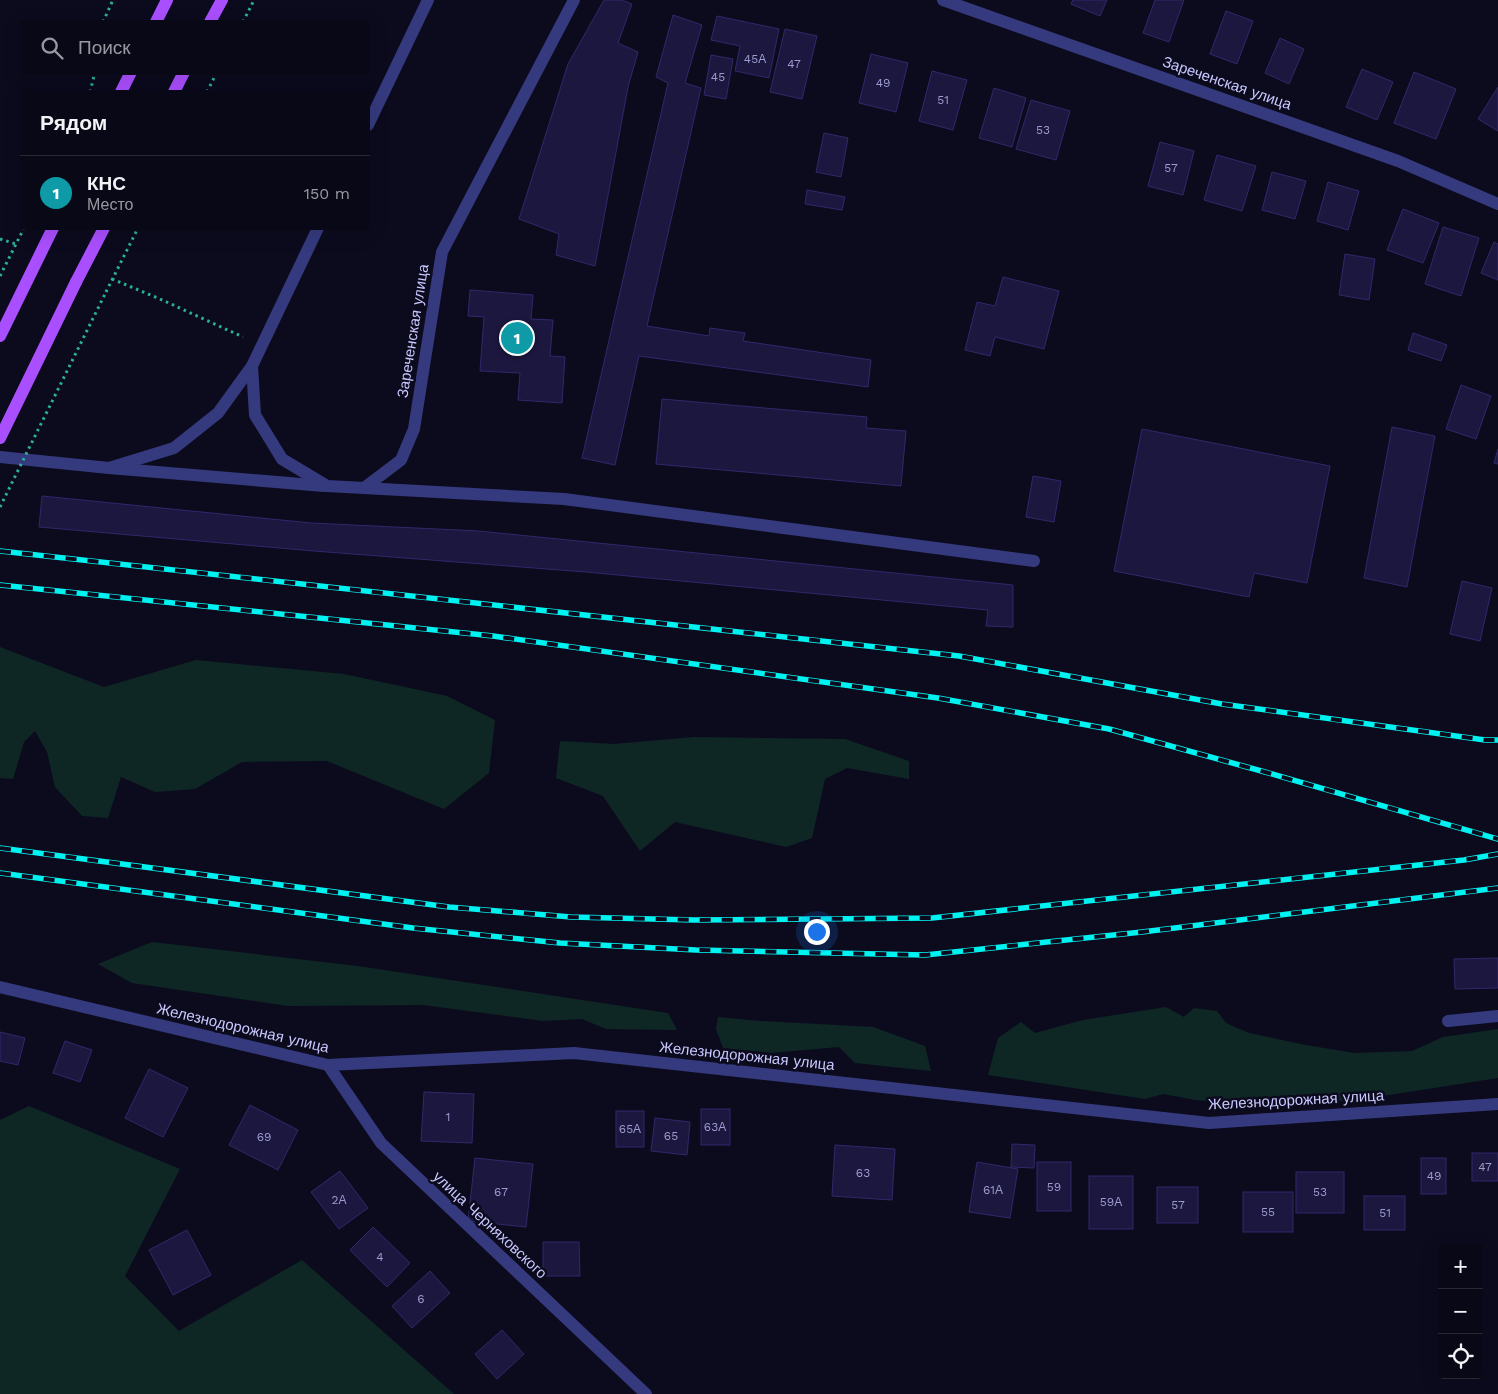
<!DOCTYPE html>
<html lang="ru">
<meta charset="utf-8">
<style>
body{margin:0;font-family:"Work Sans",sans-serif;background:#171623;color:#f1f3f6}
.controls{position:absolute;right:15px;bottom:15px;display:grid;overflow:hidden;border-radius:5px;box-shadow:0 5px 20px #0002}
.controls button{width:45px;height:45px;display:grid;place-items:center;padding:0;border:0;border-bottom:1px solid #292935;background:#090816;color:#f1f3f6;font:25px sans-serif}
.you{position:absolute;left:816px;top:931px;width:18px;height:18px;margin:-12px;border:4px solid #fff;border-radius:50%;background:#1a73e8;box-shadow:0 0 0 8px #1a73e833}
.badge{display:grid;place-items:center;width:32px;height:32px;border-radius:50%;background:#d93025;color:#fff;font-size:16px;font-weight:700}
.pin{position:absolute;translate:-50% -50%;border:2px solid #fff;box-shadow:0 1px 5px #0006}
.list{margin:0;padding:0;list-style:none}
h2{display:flex;justify-content:space-between;align-items:center;height:65px;margin:0;padding:0 20px;font-size:21px}
h2 small{font-size:16px;font-weight:400;color:#999aa1}
.list li{display:grid;grid-template-columns:32px 1fr auto;gap:15px;align-items:center;box-sizing:border-box;height:75px;padding:0 20px;border-top:1px solid #292935}
.list b{display:block;font-size:19px;white-space:nowrap}
.list p{margin:0;font-size:16px;white-space:nowrap;color:#999aa1}
.list em{font-size:16px;font-style:normal;color:#999aa1}
.icon{flex:none;width:28px;height:28px;fill:none;stroke:currentColor;stroke-width:2;stroke-linecap:round;stroke-linejoin:round}
.map{position:relative;flex:none;width:1498px;height:1394px;overflow:hidden}
.search{position:absolute;background:#090816;box-shadow:0 5px 20px #0002;left:20px;top:20px;width:350px;height:55px;display:flex;align-items:center;gap:12px;box-sizing:border-box;padding:0 18px;border-radius:5px;color:#999aa1;font-size:19px}
.panel{position:absolute;background:#090816;box-shadow:0 5px 20px #0002;left:20px;top:90px;width:350px;height:140px;border-radius:5px}
.map>svg:first-child{display:block}
</style>
<div class="map">
<svg width="1498" height="1394" viewBox="0 0 1498 1394">
<rect width="100%" height="100%" fill="#0c0b1e"/>
<g fill="#0e2724">
<path d="M0 647 104 687 196 660 344 674 447 696 495 720 489 773 444 809 327 761 242 762 195 789 155 792 121 777 108 818 82 816 55 787 47 752 35 731 24 742 13 779 0 778Z"/>
<path d="M694 737 845 739 909 761V779L847 768 825 779 812 838 786 847 675 822 640 851 603 796 556 778 560 741 614 744Z"/>
<path d="M152 942 358 966 668 1013 677 1030 606 1029 582 1019 543 1021 423 1005 288 1006 132 983 98 964Z"/>
<path d="M1166 1007 1184 1017 1194 1008 1217 1011 1226 1023 1249 1033 1306 1045 1354 1053 1412 1051 1443 1037 1498 1029V1078L1357 1100 1263 1106 1196 1100 1163 1094 1145 1099 988 1075 998 1038 1021 1022 1035 1033 1083 1020Z"/>
<path d="M718 1017 760 1021 873 1027 925 1046 931 1071 855 1063 839 1047 771 1053 723 1048 716 1029Z"/>
<path d="M29 1106 180 1169 125 1276 179 1331 302 1260 454 1394H0V1120Z"/>
</g>
<g fill="#1b173f" stroke="#2f296b">
<path d="M604 0H622L632 4 618 43 638 52 628 87 595 266 556 255 559 234 519 219 568 64Z"/>
<path d="M1073 0H1107L1100 16 1071 4Z"/>
<path d="M1155 0H1184L1169 42 1143 33Z"/>
<path d="M1226 11 1253 21 1237 64 1210 54Z"/>
<path d="M673 15 702 25 685 83 701 88 647 326 709 336 710 328 745 333 743 341 871 360 868 387 639 356 615 465 582 458 668 83 656 77Z"/>
<path d="M717 16 779 29 769 78 735 71 740 46 711 40Z"/>
<path d="M785 29 817 36 802 99 770 92Z"/>
<path d="M1280 38 1304 49 1289 84 1265 73Z"/>
<path d="M871 54 908 63 896 112 859 103Z"/>
<path d="M711 55 733 59 726 99 704 95Z"/>
<path d="M1362 69 1393 82 1377 120 1346 107Z"/>
<path d="M932 71 967 80 953 130 919 121Z"/>
<path d="M1414 72 1456 89 1436 139 1394 123Z"/>
<path d="M1498 87V131L1478 119Z"/>
<path d="M994 88 1026 98 1012 147 979 138Z"/>
<path d="M1031 100 1070 111 1056 160 1016 149Z"/>
<path d="M824 133 848 138 841 177 816 172Z"/>
<path d="M1160 142 1194 151 1183 195 1148 186Z"/>
<path d="M1217 155 1256 166 1242 211 1204 200Z"/>
<path d="M1272 172 1306 181 1295 219 1262 210Z"/>
<path d="M1328 182 1359 191 1348 230 1317 221Z"/>
<path d="M807 190 845 197 842 210 805 204Z"/>
<path d="M1403 209 1439 223 1423 263 1387 250Z"/>
<path d="M1443 227 1479 238 1461 296 1425 284Z"/>
<path d="M1494 242 1498 244V280L1481 273Z"/>
<path d="M1345 254 1375 259 1369 300 1339 295Z"/>
<path d="M1003 277 1059 291 1044 349 995 337 990 356 965 350 977 302 995 306Z"/>
<path d="M470 290 533 295 531 319 553 320 550 356 565 357 562 403 518 400 520 373 480 371 484 317 468 316Z"/>
<path d="M1413 333 1447 345 1441 361 1408 350Z"/>
<path d="M1461 385 1491 396 1476 439 1446 429Z"/>
<path d="M662 399 867 417 866 428 906 431 901 486 656 464Z"/>
<path d="M1392 427 1435 436 1407 587 1364 578Z"/>
<path d="M1142 429 1330 466 1307 583 1254 573 1249 597 1114 571Z"/>
<path d="M1498 449V464L1494 463Z"/>
<path d="M1033 476 1061 481 1054 522 1026 517Z"/>
<path d="M42 496 311 523 479 531 1013 585V627L986 626 988 610 586 572 314 551 39 527Z"/>
<path d="M1462 581 1492 588 1480 641 1450 634Z"/>
<path d="M1498 958V988L1455 989 1454 959Z"/>
<path d="M0 1032 25 1038 18 1065 0 1061Z"/>
<path d="M65 1041 92 1050 80 1082 53 1073Z"/>
<path d="M149 1069 188 1088 163 1137 125 1118Z"/>
<path d="M424 1092 474 1094 472 1143 421 1141Z"/>
<path d="M250 1105 298 1130 278 1170 229 1145Z"/>
<rect x="701" y="1109" width="29" height="36"/>
<rect x="616" y="1111" width="28" height="36"/>
<path d="M655 1118 690 1122 687 1155 651 1151Z"/>
<path d="M1012 1144 1035 1145 1034 1168 1011 1167Z"/>
<path d="M835 1145 895 1149 892 1200 832 1196Z"/>
<rect x="1472" y="1153" width="26" height="28"/>
<path d="M475 1158 533 1164 526 1227 468 1221Z"/>
<rect x="1421" y="1158" width="25" height="36"/>
<path d="M977 1162 1018 1169 1010 1218 969 1212Z"/>
<rect x="1037" y="1162" width="34" height="49"/>
<path d="M340 1171 368 1208 339 1229 311 1192Z"/>
<rect x="1296" y="1172" width="48" height="41"/>
<rect x="1089" y="1176" width="44" height="53"/>
<rect x="1157" y="1187" width="41" height="36"/>
<rect x="1243" y="1192" width="50" height="40"/>
<rect x="1364" y="1196" width="41" height="34"/>
<path d="M373 1227 410 1263 387 1287 350 1250Z"/>
<path d="M187 1230 211 1275 173 1295 149 1250Z"/>
<path d="M543 1242H579L580 1276H543Z"/>
<path d="M430 1271 450 1293 412 1328 392 1306Z"/>
<path d="M502 1330 524 1354 497 1379 475 1354Z"/>
</g>
<g fill="none" stroke-linecap="round" stroke-linejoin="round">
<g stroke="#2bb09a" stroke-width="3" stroke-dasharray="2.5 4" stroke-linecap="butt">
<path d="M103 22 113 0"/>
<path d="M243 22 254 0"/>
<path d="M90 92 95 72"/>
<path d="M207 92 217 72"/>
<path d="M0 239 16 244"/>
<path d="M0 276 24 228"/>
<path d="M112 279 160 299 243 337"/>
<path d="M106 292 138 228"/>
</g>
<g stroke="#353a7e" stroke-width="12">
<path d="M943 0 1398 161 1498 204"/>
<path d="M368 125 428 0"/>
<path d="M252 366 255 415 282 459 327 486 364 488 401 460 414 429 442 252 574 0"/>
<path d="M0 457 109 468 324 486"/>
<path d="M109 468 174 448 218 413 252 366 318 228"/>
<path d="M364 488 564 499 1034 561"/>
<path d="M0 987 328 1065 574 1053 1209 1123 1498 1104"/>
<path d="M1448 1021 1498 1016"/>
<path d="M328 1065 381 1143 646 1394"/>
</g>
<g stroke="#aa4fff" stroke-width="12">
<path d="M156 22 167 0"/>
<path d="M210 22 222 0"/>
<path d="M121 92 131 72"/>
<path d="M174 92 184 72"/>
<path d="M76 282 104 228"/>
<path d="M0 336 53 228"/>
</g>
<g stroke="#00f3f1" stroke-width="5.5">
<g id="rail">
<path d="M0 551 959 656 1222 704 1485 740H1498"/>
<path d="M0 585 493 636 938 698 1109 729 1265 772 1498 839"/>
<path d="M0 848 449 907 571 917 694 920 932 918 1464 860 1498 854"/>
<path d="M0 873 413 928 560 943 696 950 925 955 1142 932 1498 888"/>
</g>
</g>
<use href="#rail" stroke="#0c0b1e" stroke-width="4" stroke-dasharray="11" stroke-linecap="butt"/>
<path stroke="#2bb09a" stroke-width="3" stroke-dasharray="2.5 4" stroke-linecap="butt" d="M0 507 106 292"/>
<path stroke="#aa4fff" stroke-width="12" d="M0 438 76 282"/>
</g>
<g text-anchor="middle" stroke-width="5" stroke-linejoin="round" paint-order="stroke">
<g font-size="12" fill="#9d9ccf">
<text x="755" y="63">45А</text>
<text x="794" y="68">47</text>
<text x="718" y="81">45</text>
<text x="883" y="87">49</text>
<text x="943" y="104">51</text>
<text x="1043" y="134">53</text>
<text x="1171" y="172">57</text>
<text x="448" y="1121">1</text>
<text x="715" y="1131">63А</text>
<text x="630" y="1133">65А</text>
<text x="671" y="1140">65</text>
<text x="264" y="1141">69</text>
<text x="1485" y="1171">47</text>
<text x="863" y="1177">63</text>
<text x="1434" y="1180">49</text>
<text x="1054" y="1191">59</text>
<text x="993" y="1194">61А</text>
<text x="501" y="1196">67</text>
<text x="1320" y="1196">53</text>
<text x="339" y="1204">2А</text>
<text x="1111" y="1206">59А</text>
<text x="1178" y="1209">57</text>
<text x="1268" y="1216">55</text>
<text x="1385" y="1217">51</text>
<text x="380" y="1261">4</text>
<text x="421" y="1303">6</text>
</g>
<g font-size="15" fill="#c8c8ff" stroke="#0c0b1e">
<text transform="translate(1227 83) rotate(19)" y="5">Зареченская улица</text>
<text transform="translate(413 331) rotate(-81)" y="5">Зареченская улица</text>
<text transform="translate(243 1028) rotate(13)" y="5">Железнодорожная улица</text>
<text transform="translate(747 1056) rotate(6)" y="5">Железнодорожная улица</text>
<text transform="translate(1296 1100) rotate(-3)" y="5">Железнодорожная улица</text>
<text transform="translate(490 1225) rotate(43)" y="5">улица Черняховского</text>
</g>
</g>
</svg>
<div class="controls">
<button>+</button>
<button>−</button>
<button><svg class="icon" aria-label="locate" viewBox="0 0 24 24"><circle cx="12" cy="12" r="6"/><path d="M12 2v4M12 18v4M2 12h4M18 12h4"/></svg></button>
</div>
<div class="you"></div>
<div class="pin badge" style="left:517px;top:338px;background:#0f9aa8">1</div>
<div class="search"><svg class="icon" aria-label="search" viewBox="0 0 24 24"><circle cx="10" cy="10" r="6"/><path d="M15 15l6 6"/></svg>Поиск</div>
<section class="panel">
<h2>Рядом<small></small></h2>
<ul class="list">
<li><span class="badge" style="background:#0f9aa8">1</span><div><b>КНС</b><p>Место</p></div><em>150 m</em></li>
</ul>
</section>
</div>
